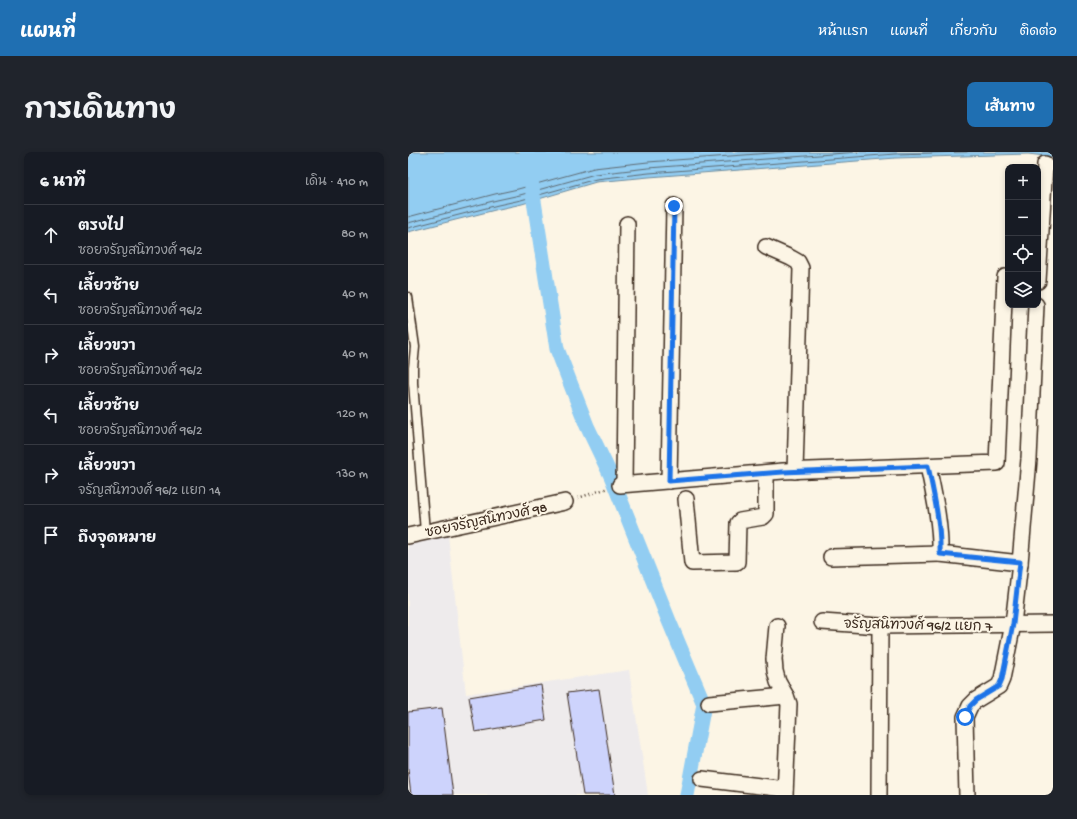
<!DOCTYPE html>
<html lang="th">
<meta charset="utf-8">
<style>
body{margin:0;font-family:"Gochi Hand","Playpen Sans Thai",sans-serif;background:#20242c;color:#f1f3f6}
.controls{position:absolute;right:12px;top:12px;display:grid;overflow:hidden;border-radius:8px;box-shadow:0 2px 6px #0003}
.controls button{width:36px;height:36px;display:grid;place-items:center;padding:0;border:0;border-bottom:1px solid #363941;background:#171b24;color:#f1f3f6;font:20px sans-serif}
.stop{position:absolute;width:12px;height:12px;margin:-9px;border:3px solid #1a73e8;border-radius:50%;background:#fff}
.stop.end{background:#1a73e8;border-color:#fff;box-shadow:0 1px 4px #0008}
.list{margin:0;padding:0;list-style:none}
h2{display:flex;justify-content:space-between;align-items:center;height:52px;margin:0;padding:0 16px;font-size:17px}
h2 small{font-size:13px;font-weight:400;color:#9ea1a6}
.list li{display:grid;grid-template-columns:26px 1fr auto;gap:12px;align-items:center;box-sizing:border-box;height:60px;padding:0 16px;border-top:1px solid #363941}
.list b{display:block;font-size:15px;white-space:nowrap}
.list p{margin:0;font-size:13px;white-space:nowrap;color:#9ea1a6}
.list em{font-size:13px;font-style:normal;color:#9ea1a6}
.icon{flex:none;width:22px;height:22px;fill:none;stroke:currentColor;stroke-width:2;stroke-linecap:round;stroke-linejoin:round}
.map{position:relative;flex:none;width:645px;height:643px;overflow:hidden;border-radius:8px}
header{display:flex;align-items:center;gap:24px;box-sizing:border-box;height:56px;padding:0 20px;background:#1f6fb2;color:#fff}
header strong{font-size:19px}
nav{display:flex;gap:22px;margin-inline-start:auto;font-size:14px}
.intro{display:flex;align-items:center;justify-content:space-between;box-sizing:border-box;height:96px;padding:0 24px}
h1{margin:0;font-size:28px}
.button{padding:10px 18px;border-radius:8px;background:#1f6fb2;color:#fff;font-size:14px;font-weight:700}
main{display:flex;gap:24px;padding:0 24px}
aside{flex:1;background:#171b24;border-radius:8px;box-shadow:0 2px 6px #0003}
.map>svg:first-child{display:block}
</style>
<header>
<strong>แผนที่</strong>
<nav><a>หน้าแรก</a><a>แผนที่</a><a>เกี่ยวกับ</a><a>ติดต่อ</a></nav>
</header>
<div class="intro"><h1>การเดินทาง</h1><a class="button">เส้นทาง</a></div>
<main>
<aside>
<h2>6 นาที<small>เดิน · 410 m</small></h2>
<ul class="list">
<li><svg class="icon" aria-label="ahead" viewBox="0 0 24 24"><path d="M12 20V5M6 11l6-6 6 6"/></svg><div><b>ตรงไป</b><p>ซอยจรัญสนิทวงศ์ 96/2</p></div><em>80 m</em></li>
<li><svg class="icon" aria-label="left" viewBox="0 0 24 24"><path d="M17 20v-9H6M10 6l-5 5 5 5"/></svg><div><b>เลี้ยวซ้าย</b><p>ซอยจรัญสนิทวงศ์ 96/2</p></div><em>40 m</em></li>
<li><svg class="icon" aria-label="right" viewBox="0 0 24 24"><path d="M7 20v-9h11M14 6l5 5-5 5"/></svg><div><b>เลี้ยวขวา</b><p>ซอยจรัญสนิทวงศ์ 96/2</p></div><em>40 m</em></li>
<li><svg class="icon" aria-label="left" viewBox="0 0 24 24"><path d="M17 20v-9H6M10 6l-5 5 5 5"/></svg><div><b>เลี้ยวซ้าย</b><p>ซอยจรัญสนิทวงศ์ 96/2</p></div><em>120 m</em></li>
<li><svg class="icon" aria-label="right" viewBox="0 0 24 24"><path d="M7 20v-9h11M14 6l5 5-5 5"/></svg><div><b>เลี้ยวขวา</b><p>จรัญสนิทวงศ์ 96/2 แยก 14</p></div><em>130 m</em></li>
<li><svg class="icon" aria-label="arrive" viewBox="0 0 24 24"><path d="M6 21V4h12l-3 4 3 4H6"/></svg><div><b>ถึงจุดหมาย</b></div></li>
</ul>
</aside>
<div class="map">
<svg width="645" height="643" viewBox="0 0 645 643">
<rect width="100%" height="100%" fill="#fcf5e5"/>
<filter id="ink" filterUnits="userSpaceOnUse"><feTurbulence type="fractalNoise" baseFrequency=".025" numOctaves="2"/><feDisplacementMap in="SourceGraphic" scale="8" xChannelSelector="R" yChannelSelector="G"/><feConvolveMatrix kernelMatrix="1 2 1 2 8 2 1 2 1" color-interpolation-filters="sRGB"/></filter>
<g filter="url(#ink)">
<path fill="#eeebec" d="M40 383 58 542 221 518 240 643H0V392Z"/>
<path fill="#92cdf2" stroke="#6f8c9d" d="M0 0H645V5L620 2 488 6 241 25 188 30 114 52 91 57 0 80Z"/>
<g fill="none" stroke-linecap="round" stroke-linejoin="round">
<g stroke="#5e6b73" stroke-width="1">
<path d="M0 65 87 42 110 37 186 16 240 10 377 0"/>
<path d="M0 71 89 48 112 43 187 22 240 16 450 0"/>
<path d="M0 76 90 53 113 48 188 27 241 21 487 2 559 0"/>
</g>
<path stroke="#92cdf2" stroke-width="15" d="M119 0 126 49 149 197 179 274 203 324 261 469 296 552 279 643"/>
</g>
<g fill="#cdd3fc" stroke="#3b2a1e">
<path d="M133 533 138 568 67 580 61 545Z"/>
<path d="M191 537 207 643H175L159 541Z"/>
<path d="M34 556 45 643H3L0 618V560Z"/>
</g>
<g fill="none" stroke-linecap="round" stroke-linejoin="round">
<g stroke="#3b2a1e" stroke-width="11">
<path id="lane" d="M0 145 7 195 5 216V231L17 380"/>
</g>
<g stroke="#3b2a1e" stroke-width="18">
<g id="street">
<path d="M358 95 383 106 390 110 393 116 387 319"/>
<path d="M630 129 637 12"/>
<path d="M520 314C526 343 533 373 532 402L612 411 605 472 594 527 591 534 568 548 562 554 557 565 559 643"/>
<path d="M261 329 266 54"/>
<path d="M216 332 219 72"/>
<path d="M212 333 375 319 589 311 597 125"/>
<path d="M278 347 284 411 329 410 330 371 332 369 355 365 358 362V321"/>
<path d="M0 384 157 350"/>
<path d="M423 405 532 402"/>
<path d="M612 411 621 307 628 153"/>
<path d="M414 470 472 474 645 472"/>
<path d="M369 474 366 507 367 519 370 530 378 544 381 552 377 643"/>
<path d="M301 551 378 544"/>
<path d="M294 627 377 637"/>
<path d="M471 643 472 474"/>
</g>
</g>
<path stroke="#3b2a1e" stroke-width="2.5" stroke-dasharray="1 3" stroke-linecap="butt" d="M170 346 200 336"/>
<use href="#lane" stroke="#fcf5e5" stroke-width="8"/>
<use href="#street" stroke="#fcf5e5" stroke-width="15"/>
</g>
</g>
<g fill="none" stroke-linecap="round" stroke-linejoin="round" filter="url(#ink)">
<path stroke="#1a73e8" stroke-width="5" d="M266 54 261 329 375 320 520 314C526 343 533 373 532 402L612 410 605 472 594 527 591 534 568 548 562 554 557 565"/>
</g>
<g text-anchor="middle" stroke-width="4" stroke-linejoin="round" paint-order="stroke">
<g font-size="14" fill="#3b2a1e" stroke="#fcf5e5">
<text transform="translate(78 367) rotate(-12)" y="5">ซอยจรัญสนิทวงศ์ 98</text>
<text transform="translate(510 472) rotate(1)" y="5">จรัญสนิทวงศ์ 96/2 แยก 7</text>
</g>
</g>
</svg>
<div class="controls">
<button>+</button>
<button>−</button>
<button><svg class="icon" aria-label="locate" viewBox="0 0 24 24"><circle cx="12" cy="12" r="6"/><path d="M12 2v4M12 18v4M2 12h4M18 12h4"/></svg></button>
<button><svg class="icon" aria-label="layers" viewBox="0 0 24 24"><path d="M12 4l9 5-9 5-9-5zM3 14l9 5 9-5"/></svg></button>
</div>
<div class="stop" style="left:557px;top:565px"></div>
<div class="stop end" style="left:266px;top:54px"></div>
</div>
</main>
